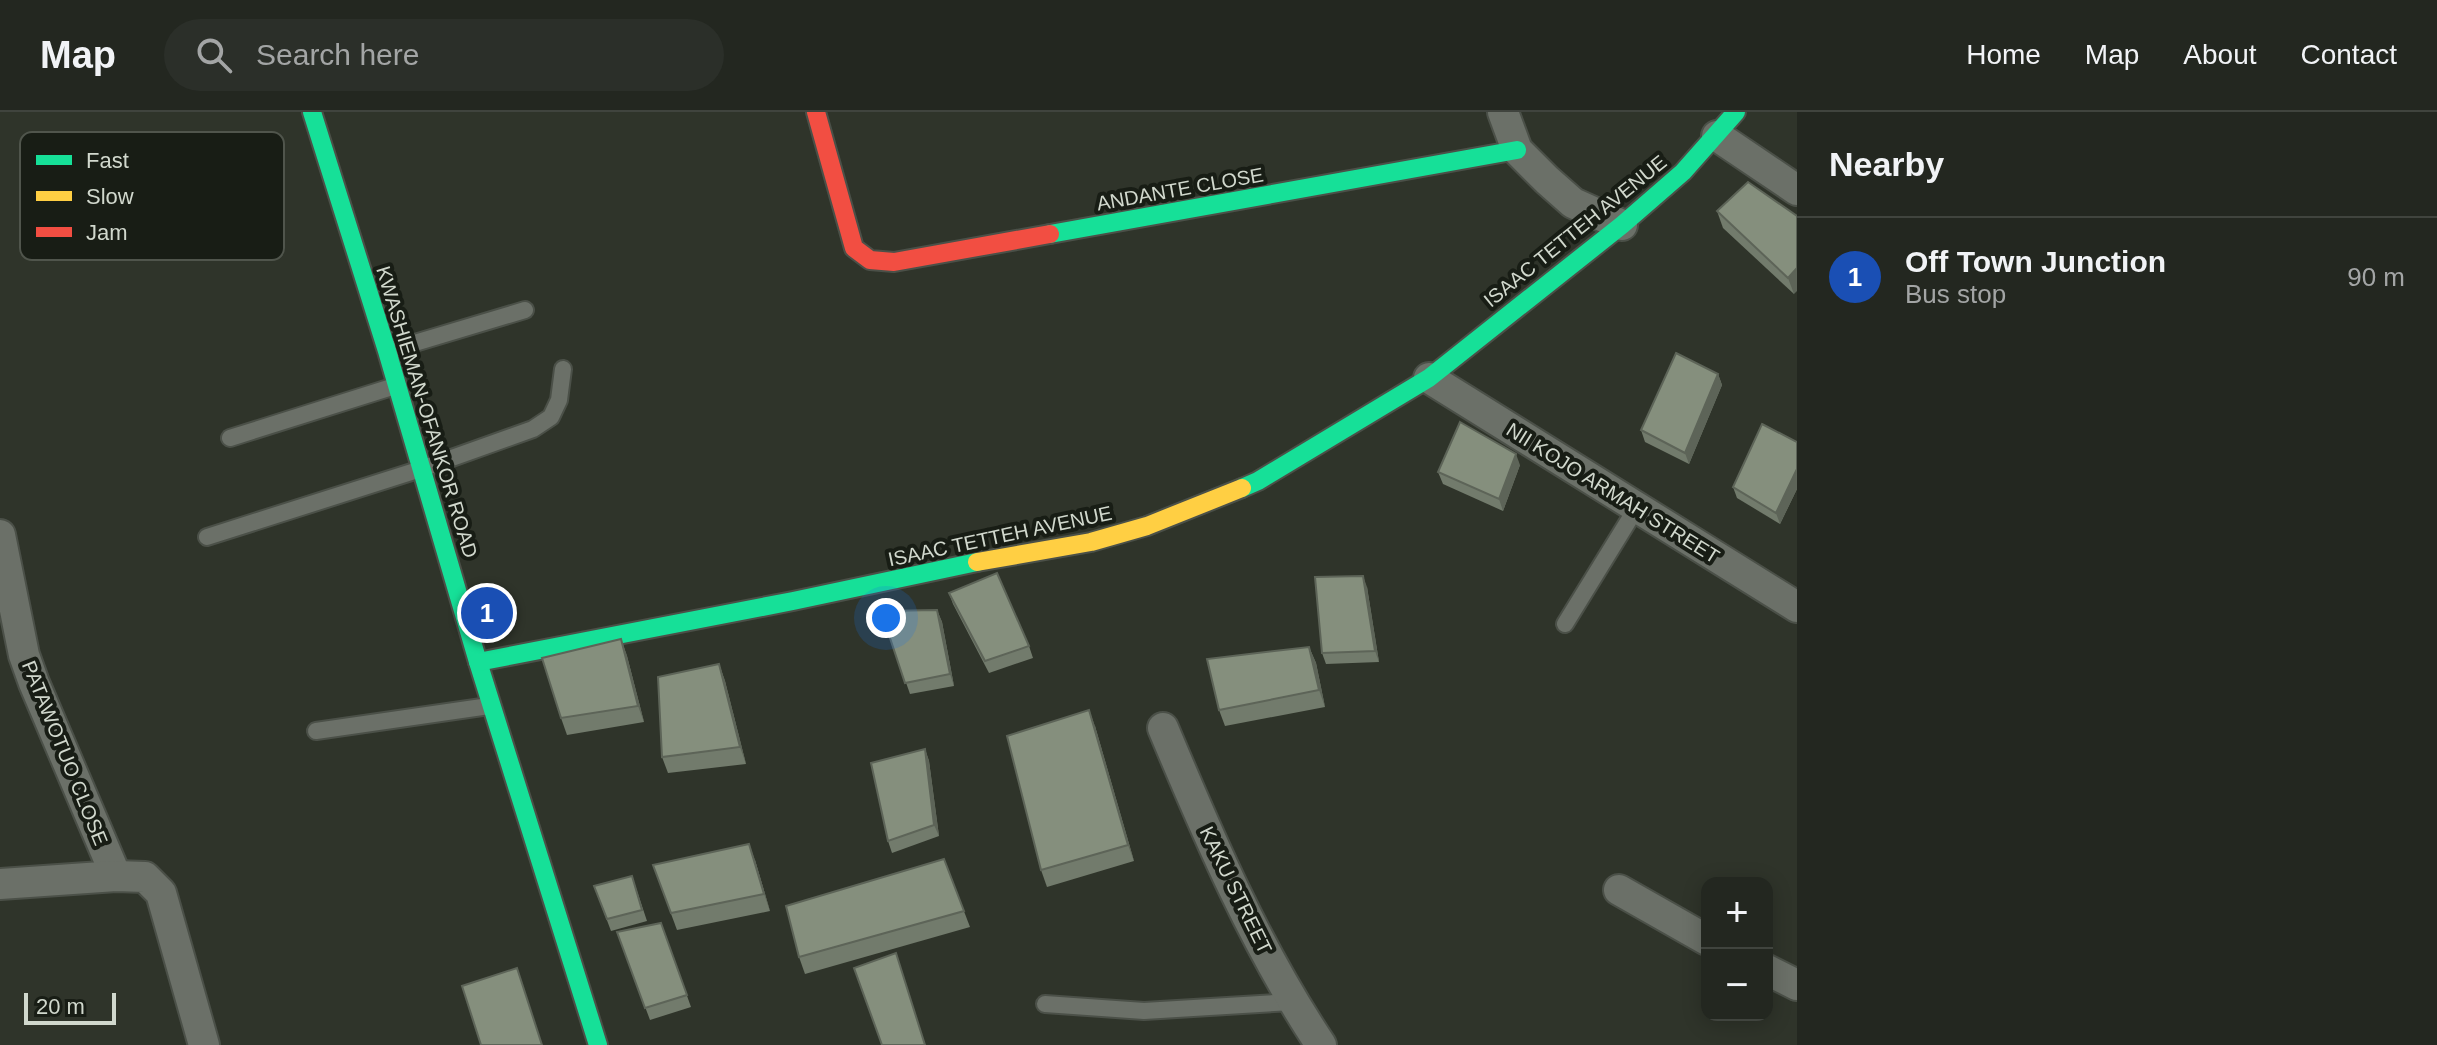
<!DOCTYPE html>
<meta charset="utf-8">
<style>
body{margin:0;font-family:Helvetica,sans-serif;background:#2b2f29;color:#f1f3f6}
.controls{position:absolute;right:24px;bottom:24px;display:grid;overflow:hidden;border-radius:16px;box-shadow:0 4px 20px #0003}
.controls button{width:72px;height:72px;display:grid;place-items:center;padding:0;border:0;border-bottom:2px solid #40443e;background:#232720;color:#f1f3f6;font:40px sans-serif}
.scale{position:absolute;left:24px;bottom:20px;width:92px;box-sizing:border-box;padding-left:8px;border:4px solid #d1d8cd;border-top:0;font-size:22px;line-height:28px;white-space:nowrap;color:#d1d8cd;-webkit-text-stroke:6px #181d15;paint-order:stroke}
.you{position:absolute;left:886px;top:506px;width:28px;height:28px;margin:-20px;border:6px solid #fff;border-radius:50%;background:#1a73e8;box-shadow:0 0 0 12px #1a73e833}
.badge{display:grid;place-items:center;width:52px;height:52px;border-radius:50%;background:#0b8043;color:#fff;font-size:26px;font-weight:700}
.pin{position:absolute;translate:-50% -50%;border:4px solid #fff;box-shadow:0 2px 8px #0006}
.list{margin:0;padding:0;list-style:none}
h2{display:flex;justify-content:space-between;align-items:center;height:104px;margin:0;padding:0 32px;font-size:34px}
h2 small{font-size:26px;font-weight:400;color:#a3a5a5}
.list li{display:grid;grid-template-columns:52px 1fr auto;gap:24px;align-items:center;box-sizing:border-box;height:120px;padding:0 32px;border-top:2px solid #40443e}
.list b{display:block;font-size:30px;white-space:nowrap}
.list p{margin:0;font-size:26px;white-space:nowrap;color:#a3a5a5}
.list em{font-size:26px;font-style:normal;color:#a3a5a5}
.icon{flex:none;width:44px;height:44px;fill:none;stroke:currentColor;stroke-width:2;stroke-linecap:round;stroke-linejoin:round}
.map{position:relative;flex:none;width:1797px;height:933px;overflow:hidden}
header{display:flex;align-items:center;gap:48px;box-sizing:border-box;height:112px;padding:0 40px;background:#232720;border-bottom:2px solid #40443e}
header strong{font-size:38px}
nav{display:flex;gap:44px;margin-inline-start:auto;font-size:28px}
.search{width:560px;height:72px;background:#2b2f29;display:flex;align-items:center;gap:20px;box-sizing:border-box;padding:0 28px;border-radius:44px;color:#a3a5a5;font-size:30px}
main{display:flex}
aside{flex:1;background:#232720}
.map>svg:first-child{display:block}
</style>
<header>
<strong>Map</strong>
<div class="search"><svg class="icon" aria-label="search" viewBox="0 0 24 24"><circle cx="10" cy="10" r="6"/><path d="M15 15l6 6"/></svg>Search here</div>
<nav><a>Home</a><a>Map</a><a>About</a><a>Contact</a></nav>
</header>
<main>
<div class="map">
<svg width="1797" height="933" viewBox="0 0 1797 933">
<rect width="100%" height="100%" fill="#2f342a"/>
<g fill="none" stroke-linecap="round" stroke-linejoin="round">
<g stroke="#4b5048" stroke-width="20">
<g id="lane">
<path d="M388 239 525 198"/>
<path d="M230 326 395 274"/>
<path d="M207 425 421 357 533 317 551 305 559 288 563 257"/>
<path d="M1565 512 1637 395"/>
<path d="M316 619 489 594"/>
<path d="M1045 892 1144 899 1292 890"/>
</g>
</g>
<g stroke="#4b5048" stroke-width="34">
<g id="street">
<path d="M1503 0 1517 38 1547 68 1573 91 1622 113"/>
<path d="M1717 24 1797 78"/>
<path d="M1429 266 1797 495"/>
<path d="M0 423 24 543 34 571 116 764"/>
<path d="M1163 616C1209 726 1255 834 1321 933"/>
<path d="M0 772 116 764 145 765 161 781 204 933"/>
<path d="M1619 778 1707 828"/>
<path d="M1767 858 1797 873"/>
</g>
</g>
<g stroke="#4b5048" stroke-width="22">
<g id="fast">
<path d="M312 0 387 239 478 550 598 933"/>
<path d="M1050 122 1517 38"/>
<path d="M1242 376 1258 369 1429 266 1622 113 1683 60 1736 0"/>
<path d="M478 550 793 489 977 450"/>
</g>
</g>
<g stroke="#4b5048" stroke-width="22">
<path id="slow" d="M977 450 1091 430 1147 414 1242 376"/>
</g>
<g stroke="#4b5048" stroke-width="22">
<path id="jam" d="M816 0 854 136 870 148 894 150 1050 122"/>
</g>
<use href="#lane" stroke="#6b7068" stroke-width="16"/>
<use href="#street" stroke="#6b7068" stroke-width="30"/>
<use href="#fast" stroke="#16e098" stroke-width="18"/>
<use href="#slow" stroke="#ffcf43" stroke-width="18"/>
<use href="#jam" stroke="#f24e42" stroke-width="18"/>
</g>
<g fill="#727b6c">
<path d="M1717 99 1797 104 1794 182 1723 116Z"/>
<path d="M1718 262 1722 273 1689 352 1645 330 1641 318Z"/>
<path d="M1797 330V377L1780 412 1737 386 1733 375Z"/>
<path d="M1520 353 1503 399 1443 372 1438 360Z"/>
<path d="M1367 475 1379 550 1326 552 1322 541Z"/>
<path d="M949 481 1029 534 1033 546 989 561 953 492Z"/>
<path d="M937 498 942 510 954 574 910 582 881 499Z"/>
<path d="M621 527 627 544 644 610 567 623 561 606Z"/>
<path d="M1309 535 1316 551 1325 595 1225 614 1219 598Z"/>
<path d="M719 552 725 569 746 652 668 661 662 645Z"/>
<path d="M1095 614 1134 749 1047 775 1041 758Z"/>
<path d="M925 637 929 649 939 724 892 741 888 729Z"/>
<path d="M944 747 970 815 805 862 799 845Z"/>
<path d="M755 748 770 799 677 818 653 753Z"/>
<path d="M632 764 647 809 611 819 594 774Z"/>
<path d="M661 811 691 895 650 908 617 820Z"/>
</g>
<g fill="#5d6458">
<path d="M1797 156V179L1794 182 1788 166Z"/>
<path d="M1718 262 1722 273 1689 352 1685 341Z"/>
<path d="M1516 342 1520 353 1503 399 1499 387Z"/>
<path d="M1797 357V377L1780 412 1776 401Z"/>
<path d="M1363 464 1367 475 1379 550 1375 539Z"/>
<path d="M937 498 942 510 954 574 950 562Z"/>
<path d="M621 527 627 544 644 610 638 594Z"/>
<path d="M1309 535 1316 551 1325 595 1319 578Z"/>
<path d="M719 552 725 569 746 652 740 635Z"/>
<path d="M1089 598 1095 614 1134 749 1128 733Z"/>
<path d="M925 637 929 649 939 724 934 713Z"/>
<path d="M749 732 755 748 770 799 764 782Z"/>
</g>
<g fill="#858f7d" stroke="#5d6458" stroke-width="2">
<path d="M1748 70 1797 104V156L1788 166 1717 99Z"/>
<path d="M1676 241 1718 262 1685 341 1641 318Z"/>
<path d="M1460 310 1516 342 1499 387 1438 360Z"/>
<path d="M1762 312 1797 330V357L1776 401 1733 375Z"/>
<path d="M997 461 1029 534 985 549 949 481Z"/>
<path d="M1363 464 1375 539 1322 541 1315 465Z"/>
<path d="M937 498 950 562 905 571 881 499Z"/>
<path d="M621 527 638 594 561 606 542 546Z"/>
<path d="M1309 535 1319 578 1219 598 1207 547Z"/>
<path d="M719 552 740 635 662 645 658 565Z"/>
<path d="M1089 598 1128 733 1041 758 1007 624Z"/>
<path d="M925 637 934 713 888 729 871 651Z"/>
<path d="M749 732 764 782 671 801 653 753Z"/>
<path d="M944 747 964 799 799 845 786 794Z"/>
<path d="M632 764 642 798 607 807 594 774Z"/>
<path d="M661 811 687 883 645 896 617 820Z"/>
<path d="M896 841 925 933H882L854 856Z"/>
<path d="M517 856 542 933H481L462 874Z"/>
</g>
<g text-anchor="middle" stroke-width="8" stroke-linejoin="round" paint-order="stroke">
<g font-size="20" fill="#d1d8cd" stroke="#181d15">
<text transform="translate(1180 77) rotate(-10)" y="7">ANDANTE CLOSE</text>
<text transform="translate(1575 119) rotate(-39)" y="7">ISAAC TETTEH AVENUE</text>
<text transform="translate(427 300) rotate(73)" y="7">KWASHIEMAN-OFANKOR ROAD</text>
<text transform="translate(1613 381) rotate(32)" y="7">NII KOJO ARMAH STREET</text>
<text transform="translate(1000 424) rotate(-12)" y="7">ISAAC TETTEH AVENUE</text>
<text transform="translate(65 641) rotate(68)" y="7">PATAWOTUO CLOSE</text>
<text transform="translate(1236 778) rotate(64)" y="7">KAKU STREET</text>
</g>
</g>
<rect x="20" y="20" width="264" height="128" rx="12" fill="#181d15" stroke="#50554c" stroke-width="2"/>
<rect x="36" y="43" width="36" height="10" fill="#16e098"/>
<rect x="36" y="79" width="36" height="10" fill="#ffcf43"/>
<rect x="36" y="115" width="36" height="10" fill="#f24e42"/>
<g font-size="22" fill="#d1d8cd">
<text x="86" y="56">Fast</text>
<text x="86" y="92">Slow</text>
<text x="86" y="128">Jam</text>
</g>
</svg>
<div class="controls">
<button>+</button>
<button>−</button>
</div>
<div class="scale">20 m</div>
<div class="you"></div>
<div class="pin badge" style="left:487px;top:501px;background:#1a4fb4">1</div>
</div>
<aside>
<h2>Nearby<small></small></h2>
<ul class="list">
<li><span class="badge" style="background:#1a4fb4">1</span><div><b>Off Town Junction</b><p>Bus stop</p></div><em>90 m</em></li>
</ul>
</aside>
</main>
